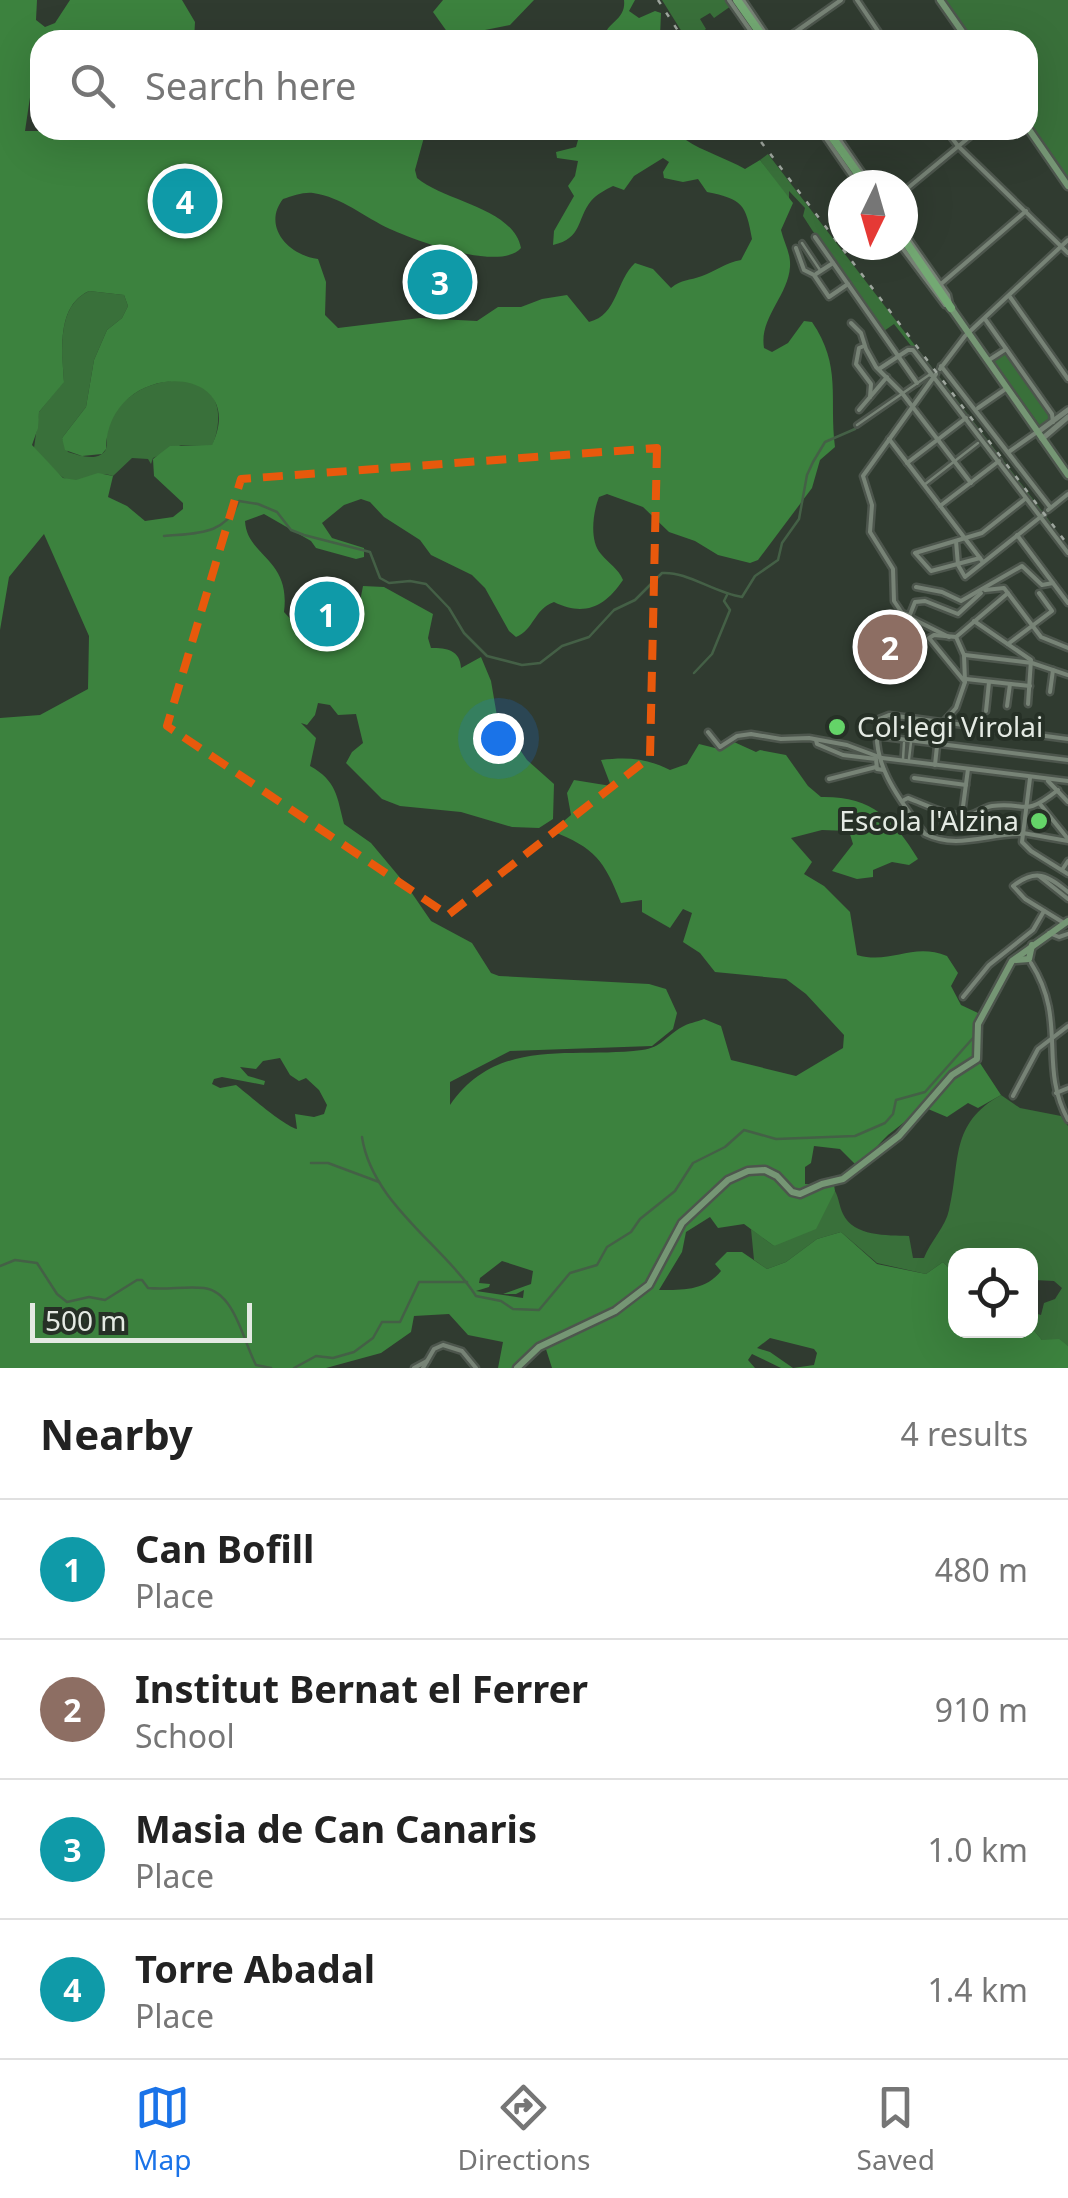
<!DOCTYPE html>
<meta charset="utf-8">
<style>
body{margin:0;font-family:"Noto Sans",sans-serif;background:#f6f6f6;color:#222}
.controls{position:absolute;right:30px;bottom:30px;display:grid;overflow:hidden;border-radius:20px;box-shadow:0 10px 40px #0002}
.controls button{width:90px;height:90px;display:grid;place-items:center;padding:0;border:0;border-bottom:2px solid #e0e0e0;background:#fff;color:#222;font:50px sans-serif}
.compass{position:absolute;left:828px;top:170px;width:90px;height:90px;border-radius:50%;background:#fff;box-shadow:0 10px 40px #0002;rotate:185deg}
.scale{position:absolute;left:30px;bottom:25px;width:222px;box-sizing:border-box;padding-left:10px;border:5px solid #e4eae3;border-top:0;font-size:28px;line-height:35px;white-space:nowrap;color:#e4eae3;-webkit-text-stroke:8px #263026;paint-order:stroke}
.you{position:absolute;left:498px;top:738px;width:35px;height:35px;margin:-25px;border:8px solid #fff;border-radius:50%;background:#1a73e8;box-shadow:0 0 0 15px #1a73e833}
.badge{display:grid;place-items:center;width:65px;height:65px;border-radius:50%;background:#1a73e8;color:#fff;font-size:32px;font-weight:700}
.pin{position:absolute;translate:-50% -50%;border:5px solid #fff;box-shadow:0 2px 10px #0006}
.list{margin:0;padding:0;list-style:none}
h2{display:flex;justify-content:space-between;align-items:center;height:130px;margin:0;padding:0 40px;font-size:42px}
h2 small{font-size:32px;font-weight:400;color:#767676}
.list li{display:grid;grid-template-columns:65px 1fr auto;gap:30px;align-items:center;box-sizing:border-box;height:140px;padding:0 40px;border-top:2px solid #e0e0e0}
.list b{display:block;font-size:38px;white-space:nowrap}
.list p{margin:0;font-size:32px;white-space:nowrap;color:#767676}
.list em{font-size:32px;font-style:normal;color:#767676}
.icon{flex:none;width:55px;height:55px;fill:none;stroke:currentColor;stroke-width:2;stroke-linecap:round;stroke-linejoin:round}
.map{position:relative;flex:none;width:1068px;height:1368px;overflow:hidden}
.search{position:absolute;background:#fff;box-shadow:0 10px 40px #0002;left:30px;right:30px;top:30px;height:110px;display:flex;align-items:center;gap:25px;box-sizing:border-box;padding:0 35px;border-radius:30px;color:#767676;font-size:38px}
.sheet{height:690px;background:#fff}
nav{display:flex;justify-content:space-around;align-items:center;box-sizing:border-box;height:140px;border-top:2px solid #e0e0e0;background:#fff;font-size:28px;color:#767676}
nav a{display:grid;justify-items:center;gap:5px}
nav .on{color:#1a73e8}
.map>svg:first-child{display:block}
</style>
<div class="map">
<svg width="1068" height="1368" viewBox="0 0 1068 1368">
<rect width="100%" height="100%" fill="#303b30"/>
<g fill="#39703a">
<path d="M662 0H727L731 6 714 18 710 13 700 19 706 29 697 36 699 40H687Z"/>
<path d="M945 0H1068V181L1028 122V40H972Z"/>
<path d="M768 154 1046 516 1062 539 894 324 884 331 812 230 803 216 805 208 789 191V199L760 160Z"/>
<path d="M89 291 124 295 128 306 122 318 107 330 94 360 86 407 62 438 68 452C78 455 97 462 105 451 109 444 105 435 107 428 119 394 157 376 190 382 203 385 214 393 217 407 220 419 217 435 212 446L181 445 153 458 151 464 148 459 132 458 113 476C94 469 79 487 64 478 60 476 38 453 34 448L39 412 64 381C62 352 56 306 89 291Z"/>
<path d="M1005 352 1051 418 1040 426 994 361Z"/>
<path d="M1001 1095 1020 1108 1061 1116 1068 1126V1346L1042 1340 1031 1327V1312L1041 1315 1044 1303 1055 1299 1062 1288 1054 1281 1034 1280 1031 1297 1030 1256H956L955 1275 943 1262 926 1274 877 1263 841 1232 817 1239 786 1262 767 1269 754 1260 751 1229 774 1246 835 1191C839 1198 839 1206 843 1214 854 1237 887 1235 909 1236L913 1258H924C930 1242 946 1226 949 1210 961 1161 949 1124 1001 1095Z"/>
</g>
<g fill="#3c823e" fill-rule="evenodd">
<path d="M0 0H37L36 20 45 27 55 23 70 0H182L195 22 194 40H40V86L32 84 25 131 426 130 415 170 417 178C446 202 513 208 521 248 500 272 417 241 390 229 364 217 342 197 313 193 303 192 293 196 283 199 262 226 288 255 318 259L326 282 325 315 338 328 420 318 477 321 498 307H521L542 299 567 295 589 322C618 315 616 280 635 263L653 269 671 288C682 279 689 281 702 276 716 271 725 263 741 260L752 239C746 204 742 199 707 192L698 179 683 182 664 178 663 172 669 162 663 158 634 176 624 190 613 186C605 190 597 194 591 201 576 220 583 238 553 245L554 231 574 196 568 186 575 176 578 161 557 158 556 152 576 147 578 140 573 130H689L686 140C702 151 726 158 745 169L760 160 793 203 781 230C784 243 791 253 790 267 788 296 759 318 764 348L772 352 788 343 804 321 812 322C842 366 829 398 835 447L820 460 812 488 758 560 750 563 718 555 695 541 669 532 643 507 607 494 599 497C593 512 589 541 601 554 609 564 618 568 623 580 605 607 584 617 554 602 534 609 534 630 516 637L509 631 485 588 472 575 431 555 420 540 384 517 370 502 361 499 344 505 322 523 332 538 364 548V557L356 559 316 548 311 541 264 514 245 521C247 557 291 558 284 612L306 636 327 645 337 640 357 617 363 586 384 587 433 614 428 638 431 648C447 648 460 650 461 668L481 657 491 681 497 716 527 760 554 784 553 819 539 828 512 827 461 812 400 806 382 799 346 763 352 752 363 743 356 714 338 715 330 705 318 703 315 715 307 725 301 723 316 738 310 766C337 781 337 797 344 824L371 843 407 886 431 921 472 943 491 973 499 976 649 984 666 989 677 1013 673 1029 652 1046 510 1051 450 1082V1105C498 1036 571 1059 642 1050 661 1048 667 1035 682 1027 688 1023 697 1022 704 1019L721 1026 731 1060 796 1076 843 1048 844 1035 806 994 786 979 715 972 700 953 683 942 692 913 683 909 670 928 642 912V900L621 903C604 860 595 848 552 831L571 815 567 793 574 780 611 786 601 760C627 757 646 758 670 770L687 764 699 744 719 749 734 742 756 752 760 750 786 755 808 786 821 797C871 796 893 818 918 859L909 865 892 862 873 870V877L857 879 832 871 853 844 849 831 822 830 791 838 812 862 804 874 824 886 850 912 857 955C891 965 912 942 947 956L958 973 951 986 961 1005 978 1013 976 1057 1001 1095 978 1108 968 1103 947 1117 921 1106C912 1118 900 1125 888 1135 877 1146 869 1156 856 1165L840 1149 814 1146 811 1163 805 1167V1184L834 1185 835 1191 816 1229 774 1246 744 1224 718 1228 710 1217 686 1232 682 1252 659 1290C682 1290 705 1291 721 1271L715 1264 727 1252H742L767 1269 786 1262 817 1239 841 1232 877 1264 926 1274 943 1262 955 1275 956 1330H1030L1031 1327 1042 1340 1059 1339 1068 1346V1368H781L752 1354 748 1360 755 1368H552L544 1343 515 1368H498L503 1342 468 1335 449 1314 414 1316 411 1332 381 1353 326 1368H0V718L40 715 88 689 89 636 44 534 9 577 0 630ZM173 165 186 170 199 195 187 211 179 209 160 189V177ZM89 291 124 295 128 306 122 318 107 330 94 360 86 407 62 438 65 450 82 456 102 454 106 449C107 358 252 361 212 445L170 446 153 459 154 476 183 503V509L173 517 145 521 127 506 108 497 113 476 98 473 76 480 63 478 32 445 38 428 39 412 64 382C62 352 56 306 89 291ZM280 1058 290 1075 299 1081 306 1078 319 1090 327 1105 324 1114 314 1117 295 1114 297 1129C283 1125 250 1096 236 1085L220 1088 212 1084 214 1079 222 1077 264 1085 265 1081 248 1076 240 1067 256 1069 263 1061ZM502 1261 533 1271 531 1284 503 1294H516L524 1290 523 1298 476 1291 489 1287 490 1284 479 1283 480 1278ZM770 1338 814 1349 817 1353 814 1365 793 1368 770 1352 757 1348Z"/>
<path d="M443 0H534L510 25 485 30 483 40H453L433 12Z"/>
<path d="M624 0H635L629 11 639 18 655 11 661 13 660 36 666 40H605L607 30C613 21 626 16 624 0Z"/>
</g>
<g fill="none" stroke-linecap="round" stroke-linejoin="round">
<g stroke="#446046" stroke-width="2.5">
<path d="M164 536C196 533 225 536 239 501L258 504 277 512 291 530 304 535 370 552 380 578 389 583 410 581 426 584 449 608 464 633 487 656 522 665 540 663 562 646 589 637 614 610 635 600 662 573C687 571 714 593 742 597L755 576 778 560 782 543 799 519 807 475 813 462 825 442 855 429"/>
<path d="M694 673 712 654 730 610 724 601 727 595"/>
<path d="M362 1137C372 1203 442 1244 476 1296L501 1301 513 1309 539 1310 570 1273 597 1265 607 1247 631 1232 640 1219 675 1191 693 1163 725 1147 744 1130 776 1139 855 1136 885 1123 893 1114 896 1100 925 1092 973 1038"/>
<path d="M311 1163H328L379 1182"/>
<path d="M0 1266 15 1260 37 1263 57 1294 67 1302 89 1297 105 1300 137 1280H142L148 1288C167 1290 185 1286 204 1288 235 1292 243 1341 256 1365L271 1368"/>
<path d="M294 1368 316 1356 333 1358 354 1352 373 1338 382 1322H400L419 1282H467"/>
</g>
<g stroke="#4d564d" stroke-width="8">
<g id="pedestrian">
<path d="M802 243 820 270"/>
<path d="M857 425 929 375 932 376"/>
<path d="M924 485 978 443"/>
<path d="M903 759 904 743"/>
<path d="M909 759 911 742"/>
</g>
</g>
<g stroke="#4d564d" stroke-width="9">
<g id="minor">
<path d="M729 0 757 40"/>
<path d="M743 0 770 40"/>
<path d="M857 0 884 40"/>
<path d="M784 40 841 0"/>
<path d="M820 130 858 185"/>
<path d="M833 130 871 185"/>
<path d="M946 130 958 146 1068 253"/>
<path d="M903 192 978 130"/>
<path d="M903 231 948 295 950 304"/>
<path d="M815 237 917 383"/>
<path d="M900 245 945 305"/>
<path d="M796 248 804 270 814 275 829 297 848 284"/>
<path d="M816 274 833 263"/>
<path d="M941 284 1026 211"/>
<path d="M1010 297 1068 379"/>
<path d="M985 319 1052 414 1053 422"/>
<path d="M851 323 861 333 866 349 876 367 902 393 971 483"/>
<path d="M864 346 859 348 856 364 871 384 870 397"/>
<path d="M989 360 1006 349"/>
<path d="M941 366 1050 507"/>
<path d="M879 369 908 350H913L1068 553"/>
<path d="M940 369 965 336 1068 240"/>
<path d="M978 408 1007 388"/>
<path d="M859 410 887 377"/>
<path d="M889 439 983 562"/>
<path d="M1010 451 1037 432"/>
<path d="M907 463 966 418"/>
<path d="M940 506 999 461"/>
<path d="M1048 510 1068 494"/>
<path d="M1017 535 1068 603"/>
<path d="M956 541 958 565 965 577 1043 515"/>
<path d="M980 558 931 571 915 553 982 533 1025 499"/>
<path d="M916 587 942 592 961 601 1022 566 1042 585 1053 583"/>
<path d="M985 590 1004 588 1041 637 1068 648"/>
<path d="M908 615 902 613 894 601 893 569 870 532 872 505 863 476 936 374"/>
<path d="M974 621 1031 660 1028 704"/>
<path d="M949 637 909 617 915 602 925 601 958 614 981 593"/>
<path d="M1008 644 1052 611 1039 593"/>
<path d="M965 655 1032 663 1068 675"/>
<path d="M966 679 1030 686"/>
<path d="M965 682 929 638 934 635 956 637 1008 593"/>
<path d="M1050 692 1053 670"/>
<path d="M1007 706 1010 684"/>
<path d="M986 711 989 682"/>
<path d="M708 732 720 747 737 736 751 734 781 739 809 738 847 745 882 758 1068 781"/>
<path d="M876 736 1068 760"/>
<path d="M816 740 817 744 843 755 876 759 877 769 884 770"/>
<path d="M935 765 939 727 956 708 965 682 964 655 956 637"/>
<path d="M914 778 966 785"/>
<path d="M1030 778 1022 842 1031 851 1068 874"/>
<path d="M829 779 876 767"/>
<path d="M1048 781 1068 802"/>
<path d="M904 800 908 798C927 805 948 817 969 815 977 814 984 807 992 806 1028 801 1021 819 1058 790"/>
<path d="M1040 804 1068 839"/>
<path d="M962 814 968 769"/>
<path d="M1023 833 1068 841"/>
<path d="M1023 834C989 833 957 850 925 834 901 802 868 761 879 719L889 715 1068 739"/>
<path d="M1062 870 1068 861"/>
<path d="M1039 876 1068 899"/>
<path d="M1064 923 1025 899 1013 886C1036 868 1047 875 1068 892"/>
<path d="M1049 933 1059 937 1068 934"/>
<path d="M1031 963C1068 1021 1038 1065 1068 1120"/>
<path d="M963 997 989 965 1033 930 1044 911"/>
<path d="M1056 1093 1068 1088"/>
<path d="M1013 1096 1038 1049 1068 1026"/>
<path d="M414 1368 427 1361"/>
<path d="M423 1368 434 1349 443 1345 462 1351 476 1368"/>
</g>
</g>
<g stroke="#4d564d" stroke-width="10">
<g id="tertiary">
<path d="M1038 432 1068 410"/>
<path d="M1042 439 1068 417"/>
</g>
</g>
<g stroke="#4d564d" stroke-width="11">
<g id="secondary">
<path d="M940 0 968 40"/>
<path d="M1028 128 1068 186"/>
<path d="M951 308 1068 475"/>
<path d="M1016 960 1029 959 1032 945"/>
<path d="M517 1368 539 1347 615 1311 649 1285 682 1223 728 1180 748 1171 765 1170 777 1176 792 1192 800 1194 822 1184 843 1179 899 1136 952 1075 977 1059 978 1024 1012 961 1068 921"/>
</g>
</g>
<g stroke="#4d564d" stroke-width="12">
<g id="primary">
<path d="M737 0 765 40"/>
<path d="M827 130 866 185"/>
<path d="M903 238 951 308"/>
</g>
</g>
<use href="#pedestrian" stroke="#778376" stroke-width="2.5"/>
<use href="#minor" stroke="#778376" stroke-width="4"/>
<use href="#tertiary" stroke="#778376" stroke-width="5"/>
<use href="#secondary" stroke="#759674" stroke-width="6"/>
<use href="#primary" stroke="#73a973" stroke-width="8"/>
<g stroke="#9fa79f" stroke-width="2.5" stroke-dasharray="5 10" stroke-linecap="butt">
<path d="M658 0 684 40"/>
<path d="M752 130 1068 545"/>
</g>
</g>
<path fill="none" stroke="#e8590c" stroke-width="8" stroke-dasharray="20 12" stroke-linejoin="round" d="M657 448 650 757 448 915 167 726 241 479Z"/>
<g fill="#64d468" stroke="#263026" stroke-width="4">
<circle cx="837" cy="727" r="10"/>
<circle cx="1039" cy="821" r="10"/>
</g>
<g text-anchor="middle" stroke-width="8" stroke-linejoin="round" paint-order="stroke">
<g font-size="28" fill="#e4eae3" stroke="#263026" text-anchor="start">
<text x="857" y="737">Col·legi Virolai</text>
<text x="1019" y="831" text-anchor="end">Escola l'Alzina</text>
</g>
</g>
</svg>
<div class="controls">
<button><svg class="icon" aria-label="locate" viewBox="0 0 24 24"><circle cx="12" cy="12" r="6"/><path d="M12 2v4M12 18v4M2 12h4M18 12h4"/></svg></button>
</div>
<svg class="compass" viewBox="-18 -18 36 36"><path d="M0-13l5 13h-10z" fill="#e53935"/><path d="M0 13l5-13h-10z" fill="#767676"/></svg>
<div class="scale">500 m</div>
<div class="you"></div>
<div class="pin badge" style="left:327px;top:614px;background:#0f9aa8">1</div>
<div class="pin badge" style="left:890px;top:647px;background:#8d6e63">2</div>
<div class="pin badge" style="left:440px;top:282px;background:#0f9aa8">3</div>
<div class="pin badge" style="left:185px;top:201px;background:#0f9aa8">4</div>
<div class="search"><svg class="icon" aria-label="search" viewBox="0 0 24 24"><circle cx="10" cy="10" r="6"/><path d="M15 15l6 6"/></svg>Search here</div>
</div>
<section class="sheet">
<h2>Nearby<small>4 results</small></h2>
<ul class="list">
<li><span class="badge" style="background:#0f9aa8">1</span><div><b>Can Bofill</b><p>Place</p></div><em>480 m</em></li>
<li><span class="badge" style="background:#8d6e63">2</span><div><b>Institut Bernat el Ferrer</b><p>School</p></div><em>910 m</em></li>
<li><span class="badge" style="background:#0f9aa8">3</span><div><b>Masia de Can Canaris</b><p>Place</p></div><em>1.0 km</em></li>
<li><span class="badge" style="background:#0f9aa8">4</span><div><b>Torre Abadal</b><p>Place</p></div><em>1.4 km</em></li>
</ul>
</section>
<nav>
<a class="on"><svg class="icon" aria-label="map" viewBox="0 0 24 24"><path d="M3 6l6-2 6 2 6-2v14l-6 2-6-2-6 2zM9 4v14M15 6v14"/></svg>Map</a>
<a><svg class="icon" aria-label="directions" viewBox="0 0 24 24"><path d="M12 3l9 9-9 9-9-9zM9 14v-3h6M13 9l2 2-2 2"/></svg>Directions</a>
<a><svg class="icon" aria-label="saved" viewBox="0 0 24 24"><path d="M7 4h10v16l-5-4-5 4z"/></svg>Saved</a>
</nav>
